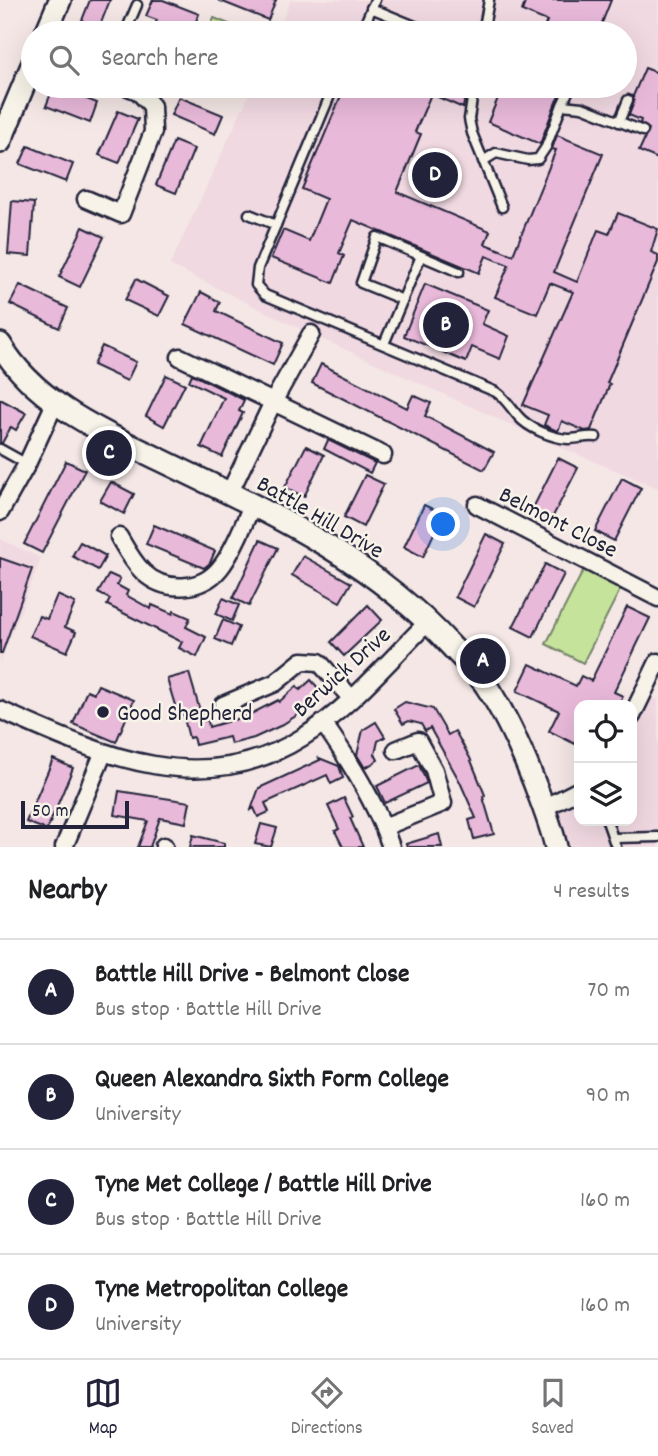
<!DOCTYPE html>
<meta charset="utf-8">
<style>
body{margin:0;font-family:Dekko,sans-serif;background:#f2f2f2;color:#202124}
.controls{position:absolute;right:21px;bottom:21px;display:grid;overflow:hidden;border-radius:14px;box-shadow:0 7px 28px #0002}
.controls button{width:63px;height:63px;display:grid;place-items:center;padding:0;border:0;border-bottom:2px solid #e0e0e0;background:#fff;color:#202124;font:35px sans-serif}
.scale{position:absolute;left:21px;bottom:18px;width:108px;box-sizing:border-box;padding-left:7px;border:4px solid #22223b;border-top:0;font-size:19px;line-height:24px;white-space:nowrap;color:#22223b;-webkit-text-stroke:5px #f7f3e8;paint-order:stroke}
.you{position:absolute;left:444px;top:525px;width:24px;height:24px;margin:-18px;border:5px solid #fff;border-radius:50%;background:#1a73e8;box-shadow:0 0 0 10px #1a73e833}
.badge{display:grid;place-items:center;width:46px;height:46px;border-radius:50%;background:#22223b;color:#fff;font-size:23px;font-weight:700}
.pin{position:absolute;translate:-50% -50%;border:4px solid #fff;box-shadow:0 2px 7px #0006}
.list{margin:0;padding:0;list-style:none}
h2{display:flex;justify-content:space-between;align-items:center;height:91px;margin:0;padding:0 28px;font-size:30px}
h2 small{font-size:23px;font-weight:400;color:#757577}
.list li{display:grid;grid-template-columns:46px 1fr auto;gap:21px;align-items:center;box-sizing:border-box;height:105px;padding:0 28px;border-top:2px solid #e0e0e0}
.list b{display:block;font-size:26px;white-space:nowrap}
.list p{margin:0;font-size:23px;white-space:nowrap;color:#757577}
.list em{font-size:23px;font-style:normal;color:#757577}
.icon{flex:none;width:38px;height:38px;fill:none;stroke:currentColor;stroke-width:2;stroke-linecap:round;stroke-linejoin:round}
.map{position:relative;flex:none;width:658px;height:847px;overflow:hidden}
.search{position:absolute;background:#fff;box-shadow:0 7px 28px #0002;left:21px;right:21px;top:21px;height:77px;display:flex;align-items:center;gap:18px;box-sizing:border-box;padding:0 24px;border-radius:38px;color:#757577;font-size:26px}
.sheet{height:511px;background:#fff}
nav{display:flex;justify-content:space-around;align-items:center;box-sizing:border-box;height:98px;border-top:2px solid #e0e0e0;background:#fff;font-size:19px;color:#757577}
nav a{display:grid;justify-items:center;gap:4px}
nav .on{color:#22223b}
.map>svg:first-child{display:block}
</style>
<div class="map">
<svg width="658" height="847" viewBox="0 0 658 847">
<rect width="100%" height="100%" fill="#f4e7e5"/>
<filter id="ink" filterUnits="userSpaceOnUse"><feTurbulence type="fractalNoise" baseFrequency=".0143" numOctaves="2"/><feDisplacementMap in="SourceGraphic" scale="14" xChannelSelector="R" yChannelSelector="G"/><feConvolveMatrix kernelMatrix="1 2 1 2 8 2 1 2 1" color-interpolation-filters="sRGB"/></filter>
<g filter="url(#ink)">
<g fill="#f1d9e2">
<path d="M291 0H658V488L562 448 311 334 170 265 253 86H625V33H277Z"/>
<path d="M0 539 41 558 0 663Z"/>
<path d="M646 699H658V847H564L552 807 579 795V821H632V727Z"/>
</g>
<g fill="#c5e39a" stroke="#74826a" stroke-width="2">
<path d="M214 18 251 33H208Z"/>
<path d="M585 567 622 586 583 663 546 644Z"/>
</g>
<g fill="#e9b9da" stroke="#22223b" stroke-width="2">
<path d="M90 0H110L97 33H77Z"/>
<path d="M153 0H163L199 14 191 33H151L157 20 146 16Z"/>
<path d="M218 0H276L268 20Z"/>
<path d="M526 0H611L598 33H551L543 30 547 21 522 11Z"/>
<path d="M645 68 658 73V159L639 151 649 129 640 123 641 120 629 115 634 102 633 96Z"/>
<path d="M54 86 97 103 90 123 46 106Z"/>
<path d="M345 86H467L463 108 431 94 415 132 421 134 397 192 490 231 485 244 513 255 556 150 552 149 557 135 603 154 554 272 577 282 598 230 609 234 618 213 658 229 651 252 658 255V262L607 383 610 384 591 430 585 431 562 421 558 431 555 430 544 425 548 415 523 405 573 292 550 283 537 314 495 297 509 265 486 256 479 273 353 220 339 253 344 256 333 283 271 258 283 230 309 241 326 199 302 189Z"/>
<path d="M503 86H565L556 102 540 144 488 122Z"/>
<path d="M179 97 223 115 215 134 171 115Z"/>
<path d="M118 111 138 119 119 163 99 155Z"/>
<path d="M174 141 194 149 176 193 156 185Z"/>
<path d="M28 146 73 164 66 182 20 164Z"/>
<path d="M12 201 34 203 30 256 8 254Z"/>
<path d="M83 227 104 237 80 287 59 277Z"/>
<path d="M136 279 169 296 159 316 125 300Z"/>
<path d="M425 284 488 310 482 324 509 336 500 359 472 347 466 362 404 336Z"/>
<path d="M20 285 68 308 59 328 10 304Z"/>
<path d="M201 292 220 302 216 311 283 343 273 365 185 324Z"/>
<path d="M102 346 136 362 127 381 93 365Z"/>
<path d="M321 364 407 408 413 395 431 403 425 416 494 452 484 470 312 383Z"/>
<path d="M192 374 244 400 239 411 243 413 222 457 201 447 224 398 189 381Z"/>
<path d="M166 375 185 384 164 426 146 416Z"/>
<path d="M0 399 26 413 16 430 11 427 2 443H0Z"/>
<path d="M328 440 375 463 370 473 324 449Z"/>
<path d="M306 446 324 455 304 497 285 487Z"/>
<path d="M558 458 578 468 551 520 532 510Z"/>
<path d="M66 461 85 470 42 553 24 544Z"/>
<path d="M365 475 384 484 363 527 344 517Z"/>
<path d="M622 478 641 488 614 541 595 531Z"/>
<path d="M111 482 134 494 124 514 100 501Z"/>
<path d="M424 505 443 514 423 557 404 547Z"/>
<path d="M154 525 215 551 210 563 204 568 146 544Z"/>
<path d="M486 534 505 544 474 607 455 597Z"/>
<path d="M260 540 278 548 249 606 233 598Z"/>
<path d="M80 542 106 556 98 570 72 556Z"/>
<path d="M303 556 351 583 340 602 292 575Z"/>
<path d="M0 558 32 569 2 653H0Z"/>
<path d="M545 564 564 574 533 637 513 627Z"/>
<path d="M109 574 120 579 117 585 128 591 126 595 151 609 152 605 173 614 174 611 190 618 186 627 206 637 197 657 179 648 182 642 107 605 110 599 98 593Z"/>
<path d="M57 595 75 603 65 627 76 632 67 652 30 636 39 616 47 619Z"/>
<path d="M223 598 239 605 232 621 216 614Z"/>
<path d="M368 605 382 620 344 656 331 642Z"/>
<path d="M627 607 650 618 614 692 623 696 619 705H579V746L549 731 559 711 517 691 530 664 576 686 581 676 591 681Z"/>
<path d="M223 620 239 627 231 646 215 639Z"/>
<path d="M189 673 203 721 208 720 209 727 247 716 278 700 279 702 297 686 300 690 311 680 320 690 309 700 312 704 302 712 280 726 254 738 231 744 229 737 195 745 193 737 189 738 183 714 178 715 167 679Z"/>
<path d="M98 685 134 700 116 742 73 724 87 690 94 693Z"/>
<path d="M405 702 433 709 448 735 455 731 470 758 485 795 483 797 494 834 474 839 469 820 476 818 460 782 430 728 425 731 421 724 409 721 403 724 394 709Z"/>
<path d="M376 722 385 737 378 741 375 754 378 760 365 768 357 755 363 730Z"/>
<path d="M319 758 339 766 343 778 331 784 327 775 265 803 269 812 258 817 254 808 251 810 259 788 320 760Z"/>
<path d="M53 759 73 768 47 830 26 822Z"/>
<path d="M419 765 427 783 385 803 377 786Z"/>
<path d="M119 791 190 802 186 823 160 818 150 847H138L148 821 115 815Z"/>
<path d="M344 798 353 817 350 818 363 847H343L335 831 339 829 328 806Z"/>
<path d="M261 824 277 828 271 847 255 844Z"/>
<path d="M439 834 442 847H407L406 844Z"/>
<path d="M193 835 224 843V847H190Z"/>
</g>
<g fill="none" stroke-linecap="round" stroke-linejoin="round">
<g stroke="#22223b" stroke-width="13">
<g id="lane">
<path d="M371 8 432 33"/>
<path d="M125 33 137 5"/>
<path d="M361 33 375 0"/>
<path d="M483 33 489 0"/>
<path d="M334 86 258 268 256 285 265 295 496 392C506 399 510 407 518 416 528 428 552 438 568 439 577 439 586 436 596 437"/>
<path d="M474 86 469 119 472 133 502 207"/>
<path d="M562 105 568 92"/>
<path d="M619 122 628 100"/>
<path d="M483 161 496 153 528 160 538 159 546 147 562 105 582 107 643 131"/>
<path d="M249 214 276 225"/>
<path d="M403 300 361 283 377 237 459 272"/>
<path d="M384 344 421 256"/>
<path d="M0 449 27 464"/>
<path d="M607 821 616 847"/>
<path d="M614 838 658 837"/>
</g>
</g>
<g stroke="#22223b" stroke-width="21">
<g id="street">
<path d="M86 199 121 214 153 132 152 106 138 91 126 86"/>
<path d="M180 357 383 455"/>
<path d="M229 494 273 402 311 334"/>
<path d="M477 505 658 598"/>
<path d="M0 512 27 464 55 403"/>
<path d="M119 537C126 549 133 562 143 572 165 593 202 591 220 568 231 555 245 522 252 505"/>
<path d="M223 705 275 683 302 661 319 662 351 698"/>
<path d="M0 710C99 754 201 802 303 737 351 707 389 660 429 621"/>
<path d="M632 716 658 662"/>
<path d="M323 723C350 761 376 803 391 847"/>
<path d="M544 808 579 790"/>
<path d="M384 827 443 803 434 770 418 741 396 750"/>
<path d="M64 847 103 754"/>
<path d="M164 847V846"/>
</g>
</g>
<g stroke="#22223b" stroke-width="26">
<g id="secondary">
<path d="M46 33 60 0"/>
<path d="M0 142 33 63"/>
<path d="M0 344C35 403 101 431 161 460 268 512 370 557 452 647 464 660 478 673 487 687 507 717 521 749 534 782 542 803 551 825 556 847"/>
</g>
</g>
<use href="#lane" stroke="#f7f3e8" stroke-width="8"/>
<use href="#street" stroke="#f7f3e8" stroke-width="16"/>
<use href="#secondary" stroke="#f7f3e8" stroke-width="21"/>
</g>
</g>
<circle fill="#22223b" stroke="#f7f3e8" stroke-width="2.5" cx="103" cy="712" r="7"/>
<g text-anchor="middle" stroke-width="5" stroke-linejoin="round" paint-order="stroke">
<g font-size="24" fill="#22223b" stroke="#f7f3e8">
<text transform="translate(321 516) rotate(30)" y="8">Battle Hill Drive</text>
<text transform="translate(559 521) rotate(27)" y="8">Belmont Close</text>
<text transform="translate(341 671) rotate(-42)" y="8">Berwick Drive</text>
</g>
<g font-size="24" fill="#22223b" stroke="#f7f3e8" text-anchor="start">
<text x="117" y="720">Good Shepherd</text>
</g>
</g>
</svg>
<div class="controls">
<button><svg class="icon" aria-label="locate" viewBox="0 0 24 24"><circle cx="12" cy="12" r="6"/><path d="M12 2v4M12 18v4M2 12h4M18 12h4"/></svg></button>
<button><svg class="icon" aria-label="layers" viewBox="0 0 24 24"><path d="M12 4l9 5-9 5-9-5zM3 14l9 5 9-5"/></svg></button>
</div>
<div class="scale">50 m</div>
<div class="you"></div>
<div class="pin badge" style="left:483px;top:661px">A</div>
<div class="pin badge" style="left:446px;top:325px">B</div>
<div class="pin badge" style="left:109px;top:453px">C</div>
<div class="pin badge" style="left:435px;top:175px">D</div>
<div class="search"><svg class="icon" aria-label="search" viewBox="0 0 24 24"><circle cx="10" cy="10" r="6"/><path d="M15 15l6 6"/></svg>Search here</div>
</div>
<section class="sheet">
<h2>Nearby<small>4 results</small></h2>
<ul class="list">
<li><span class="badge">A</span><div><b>Battle Hill Drive - Belmont Close</b><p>Bus stop · Battle Hill Drive</p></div><em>70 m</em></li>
<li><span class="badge">B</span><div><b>Queen Alexandra Sixth Form College</b><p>University</p></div><em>90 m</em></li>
<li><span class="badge">C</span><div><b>Tyne Met College / Battle Hill Drive</b><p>Bus stop · Battle Hill Drive</p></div><em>160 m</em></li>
<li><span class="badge">D</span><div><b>Tyne Metropolitan College</b><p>University</p></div><em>160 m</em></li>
</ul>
</section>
<nav>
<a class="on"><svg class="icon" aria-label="map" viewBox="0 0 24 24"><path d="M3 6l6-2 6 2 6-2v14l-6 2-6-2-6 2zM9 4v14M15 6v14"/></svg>Map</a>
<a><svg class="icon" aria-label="directions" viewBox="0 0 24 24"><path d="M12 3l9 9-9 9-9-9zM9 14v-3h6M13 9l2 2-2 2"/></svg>Directions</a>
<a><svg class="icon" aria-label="saved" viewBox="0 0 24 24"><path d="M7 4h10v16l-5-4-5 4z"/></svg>Saved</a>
</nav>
